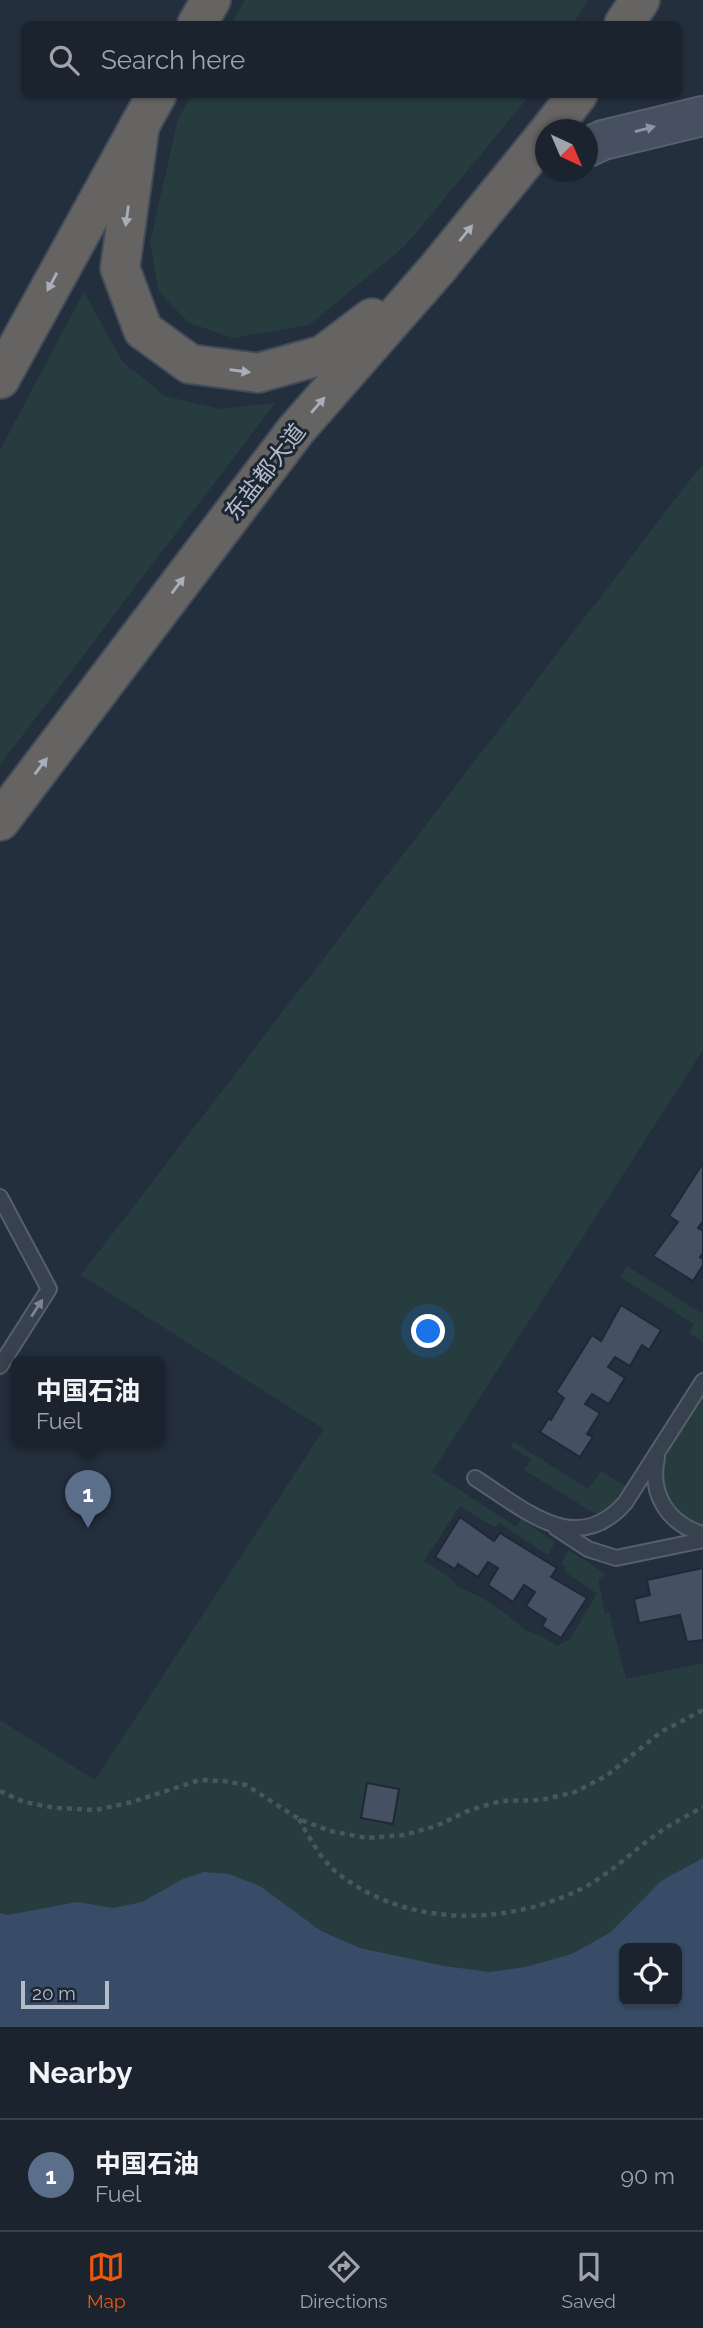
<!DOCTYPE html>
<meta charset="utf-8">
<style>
body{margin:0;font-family:Raleway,"Noto Sans SC",sans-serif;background:#242b36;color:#f1f3f6}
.controls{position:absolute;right:21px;bottom:21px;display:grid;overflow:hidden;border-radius:10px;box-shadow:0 2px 5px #0004}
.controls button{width:63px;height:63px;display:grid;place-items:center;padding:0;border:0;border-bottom:2px solid #39404a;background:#1b232e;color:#f1f3f6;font:35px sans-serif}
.compass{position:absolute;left:535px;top:119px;width:63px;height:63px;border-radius:50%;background:#1b232e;box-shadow:0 2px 5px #0004;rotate:136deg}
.scale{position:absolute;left:21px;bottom:18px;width:88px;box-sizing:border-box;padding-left:7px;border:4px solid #b4bcc9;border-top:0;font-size:19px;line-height:24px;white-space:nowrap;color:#b4bcc9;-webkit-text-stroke:5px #1d2633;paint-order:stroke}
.you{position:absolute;left:429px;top:1332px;width:24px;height:24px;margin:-18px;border:5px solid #fff;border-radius:50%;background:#1a73e8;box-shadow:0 0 0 10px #1a73e833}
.badge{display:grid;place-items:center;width:46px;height:46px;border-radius:50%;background:#ea580c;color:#fff;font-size:23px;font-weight:700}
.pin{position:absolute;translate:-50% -58px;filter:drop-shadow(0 2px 4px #0008)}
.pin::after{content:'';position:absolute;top:37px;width:24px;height:21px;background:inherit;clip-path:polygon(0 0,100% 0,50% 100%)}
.popup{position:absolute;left:11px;top:1356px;width:154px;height:91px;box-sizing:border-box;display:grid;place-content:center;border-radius:10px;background:#1b232e;filter:drop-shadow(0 2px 5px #0005);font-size:23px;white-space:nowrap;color:#a0a4aa}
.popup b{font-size:26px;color:#f1f3f6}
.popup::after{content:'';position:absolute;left:50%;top:100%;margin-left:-14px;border:14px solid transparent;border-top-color:#1b232e}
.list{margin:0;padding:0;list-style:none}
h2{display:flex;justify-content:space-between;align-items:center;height:91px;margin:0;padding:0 28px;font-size:30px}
h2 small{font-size:23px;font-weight:400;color:#a0a4aa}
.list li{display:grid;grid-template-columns:46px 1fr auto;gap:21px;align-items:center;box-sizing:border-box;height:112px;padding:0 28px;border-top:2px solid #39404a}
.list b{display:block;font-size:26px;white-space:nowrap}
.list p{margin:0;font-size:23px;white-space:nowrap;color:#a0a4aa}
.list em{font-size:23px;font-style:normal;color:#a0a4aa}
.icon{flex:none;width:38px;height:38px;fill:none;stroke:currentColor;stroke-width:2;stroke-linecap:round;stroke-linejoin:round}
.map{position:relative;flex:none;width:703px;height:2027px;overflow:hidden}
.search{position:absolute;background:#1b232e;box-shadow:0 2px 5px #0004;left:21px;right:21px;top:21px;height:77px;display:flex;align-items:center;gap:18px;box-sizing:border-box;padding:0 24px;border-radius:10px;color:#a0a4aa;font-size:26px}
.sheet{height:203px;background:#1b232e}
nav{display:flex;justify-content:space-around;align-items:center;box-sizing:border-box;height:98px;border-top:2px solid #39404a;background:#1b232e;font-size:19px;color:#a0a4aa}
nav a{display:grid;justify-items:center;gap:4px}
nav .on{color:#ea580c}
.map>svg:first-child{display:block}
</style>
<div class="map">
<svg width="703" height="2027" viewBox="0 0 703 2027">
<rect width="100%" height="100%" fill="#242f3e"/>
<g fill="#263c3f" fill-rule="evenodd">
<path d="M245 0H588L573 24H231Z"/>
<path d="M192 95V94L530 95 405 246 309 325 233 338 189 323 159 292 150 243 178 119Z"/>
<path d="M84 292 122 361 165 396 219 409 275 403 0 765V450Z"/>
<path d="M703 463V1050L432 1472 516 1527 521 1519 555 1542 548 1555 499 1523 494 1527 460 1506 424 1561 448 1576 458 1587 481 1597 506 1614 525 1630 537 1634 557 1646 570 1639 597 1594 564 1571 566 1567 561 1563 569 1550 604 1573V1576L598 1579 605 1614 609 1613 626 1679 703 1663V2027H0V1720L95 1780 324 1429 81 1275ZM624 1948H677V2001H624Z"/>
<path d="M627 1266 701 1313 703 1311V1343L689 1333 694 1324 620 1277Z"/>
<path d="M703 1398V1526C673 1516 654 1483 668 1453 677 1434 692 1416 703 1398Z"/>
<path d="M514 1442 588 1489 601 1471 625 1486 613 1503 597 1515 524 1470 531 1459 511 1447Z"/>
</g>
<path fill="#394c67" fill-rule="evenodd" d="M703 1858V2027H0V1913L8 1915 77 1902 113 1908 142 1902 183 1879 204 1872 229 1874 260 1886 321 1931 360 1948 444 1966 489 1972 526 1967 572 1954 611 1932 661 1881ZM624 1948H677V2001H624Z"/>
<g fill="#455162" stroke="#1f2835" stroke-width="2">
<path d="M703 1163V1221L698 1228 703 1231V1253L700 1257 703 1259V1265L693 1281 653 1256 678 1222 669 1216Z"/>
<path d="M621 1305 661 1330 649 1350 642 1345 630 1366 615 1357 608 1367 625 1378 609 1404 592 1394 585 1404 600 1413 587 1434 593 1437 580 1457 540 1432 549 1418 551 1420 564 1398 556 1392 592 1335 601 1341Z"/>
<path d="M460 1517 494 1541 500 1533 557 1568 551 1577 587 1598 561 1638 542 1626 546 1619 526 1606 535 1592 524 1585 513 1602 488 1585 498 1568 488 1562 478 1577 458 1564 455 1569 435 1557Z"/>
<path d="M703 1568V1640L687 1642 680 1615 639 1623 634 1599 650 1595 647 1580Z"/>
<path d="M367 1783 399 1789 393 1824 361 1818Z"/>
</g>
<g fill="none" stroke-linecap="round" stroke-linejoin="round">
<g stroke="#565f6c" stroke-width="18">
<g id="service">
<path d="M0 1197 49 1289 0 1366"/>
<path d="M657 1458C649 1494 668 1524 703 1534"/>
<path d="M475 1478C523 1508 575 1559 625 1503L703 1381"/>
<path d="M556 1528 588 1549 616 1558 703 1540"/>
</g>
</g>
<g stroke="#565f6c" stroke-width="42">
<path id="secondary" d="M588 147 603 140 703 116"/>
</g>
<g stroke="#434c59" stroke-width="42">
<g id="trunk">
<path d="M197 24 211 0"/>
<path d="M624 24 640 0"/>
<path d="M140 124 120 268 143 330 190 364 258 373 323 355 372 318"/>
<path d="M550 130 578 94"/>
<path d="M0 379 157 94"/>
<path d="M0 821 296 430 437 269 546 135"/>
</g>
</g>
<g stroke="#44595c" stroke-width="4.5" stroke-dasharray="5 5" stroke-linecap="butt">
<path d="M0 1791 24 1802 56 1808 96 1810 132 1802 200 1780 224 1781 246 1785 299 1819 330 1831 367 1838 404 1835 436 1826 470 1810 501 1801 541 1800 575 1792 606 1776 661 1732 703 1710"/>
<path d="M299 1819C310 1839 322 1862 340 1875 408 1927 504 1926 579 1890 610 1875 633 1850 661 1831 674 1822 689 1815 703 1807"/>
</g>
<use href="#service" stroke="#38414e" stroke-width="14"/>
<use href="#secondary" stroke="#465061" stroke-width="38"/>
<use href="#trunk" stroke="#656462" stroke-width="38"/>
</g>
<defs><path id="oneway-solid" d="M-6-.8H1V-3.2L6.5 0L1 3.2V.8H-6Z" transform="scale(1.75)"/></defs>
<use fill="#8e96a5" href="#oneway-solid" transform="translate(645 129) rotate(-15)"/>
<g fill="#a8afba">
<use href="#oneway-solid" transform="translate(127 216) rotate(98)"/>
<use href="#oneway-solid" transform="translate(466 233) rotate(-51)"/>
<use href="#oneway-solid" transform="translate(52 282) rotate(118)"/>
<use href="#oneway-solid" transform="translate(240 371) rotate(8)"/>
<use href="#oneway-solid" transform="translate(318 405) rotate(-49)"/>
<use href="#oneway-solid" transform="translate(178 585) rotate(-53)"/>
<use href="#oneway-solid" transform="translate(41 766) rotate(-53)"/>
</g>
<use fill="#7c8592" href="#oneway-solid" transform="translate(37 1308) rotate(-57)"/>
<g text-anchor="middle" stroke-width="6" stroke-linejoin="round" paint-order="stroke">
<g font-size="23" fill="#b4bcc9" stroke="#1d2633">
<text transform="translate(265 472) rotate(-52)" y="8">东盐都大道</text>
</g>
</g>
</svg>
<div class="controls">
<button><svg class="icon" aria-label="locate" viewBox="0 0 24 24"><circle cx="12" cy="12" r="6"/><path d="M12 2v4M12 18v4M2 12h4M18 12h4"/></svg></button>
</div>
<svg class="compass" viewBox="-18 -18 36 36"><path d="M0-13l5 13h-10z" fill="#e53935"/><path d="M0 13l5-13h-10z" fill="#a0a4aa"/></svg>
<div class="scale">20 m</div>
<div class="you"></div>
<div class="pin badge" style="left:88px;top:1528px;background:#5c6f8a">1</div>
<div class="popup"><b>中国石油</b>Fuel</div>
<div class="search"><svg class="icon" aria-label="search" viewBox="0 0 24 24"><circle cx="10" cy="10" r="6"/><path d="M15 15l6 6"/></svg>Search here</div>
</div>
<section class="sheet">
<h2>Nearby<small></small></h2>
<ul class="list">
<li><span class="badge" style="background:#5c6f8a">1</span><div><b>中国石油</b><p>Fuel</p></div><em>90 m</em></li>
</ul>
</section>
<nav>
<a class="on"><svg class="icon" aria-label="map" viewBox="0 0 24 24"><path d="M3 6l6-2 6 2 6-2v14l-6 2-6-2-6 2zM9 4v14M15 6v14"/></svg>Map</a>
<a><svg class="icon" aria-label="directions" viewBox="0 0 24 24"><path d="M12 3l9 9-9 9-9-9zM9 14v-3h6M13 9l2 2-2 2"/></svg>Directions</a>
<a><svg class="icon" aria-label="saved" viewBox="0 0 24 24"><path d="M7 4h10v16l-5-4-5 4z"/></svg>Saved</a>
</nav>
